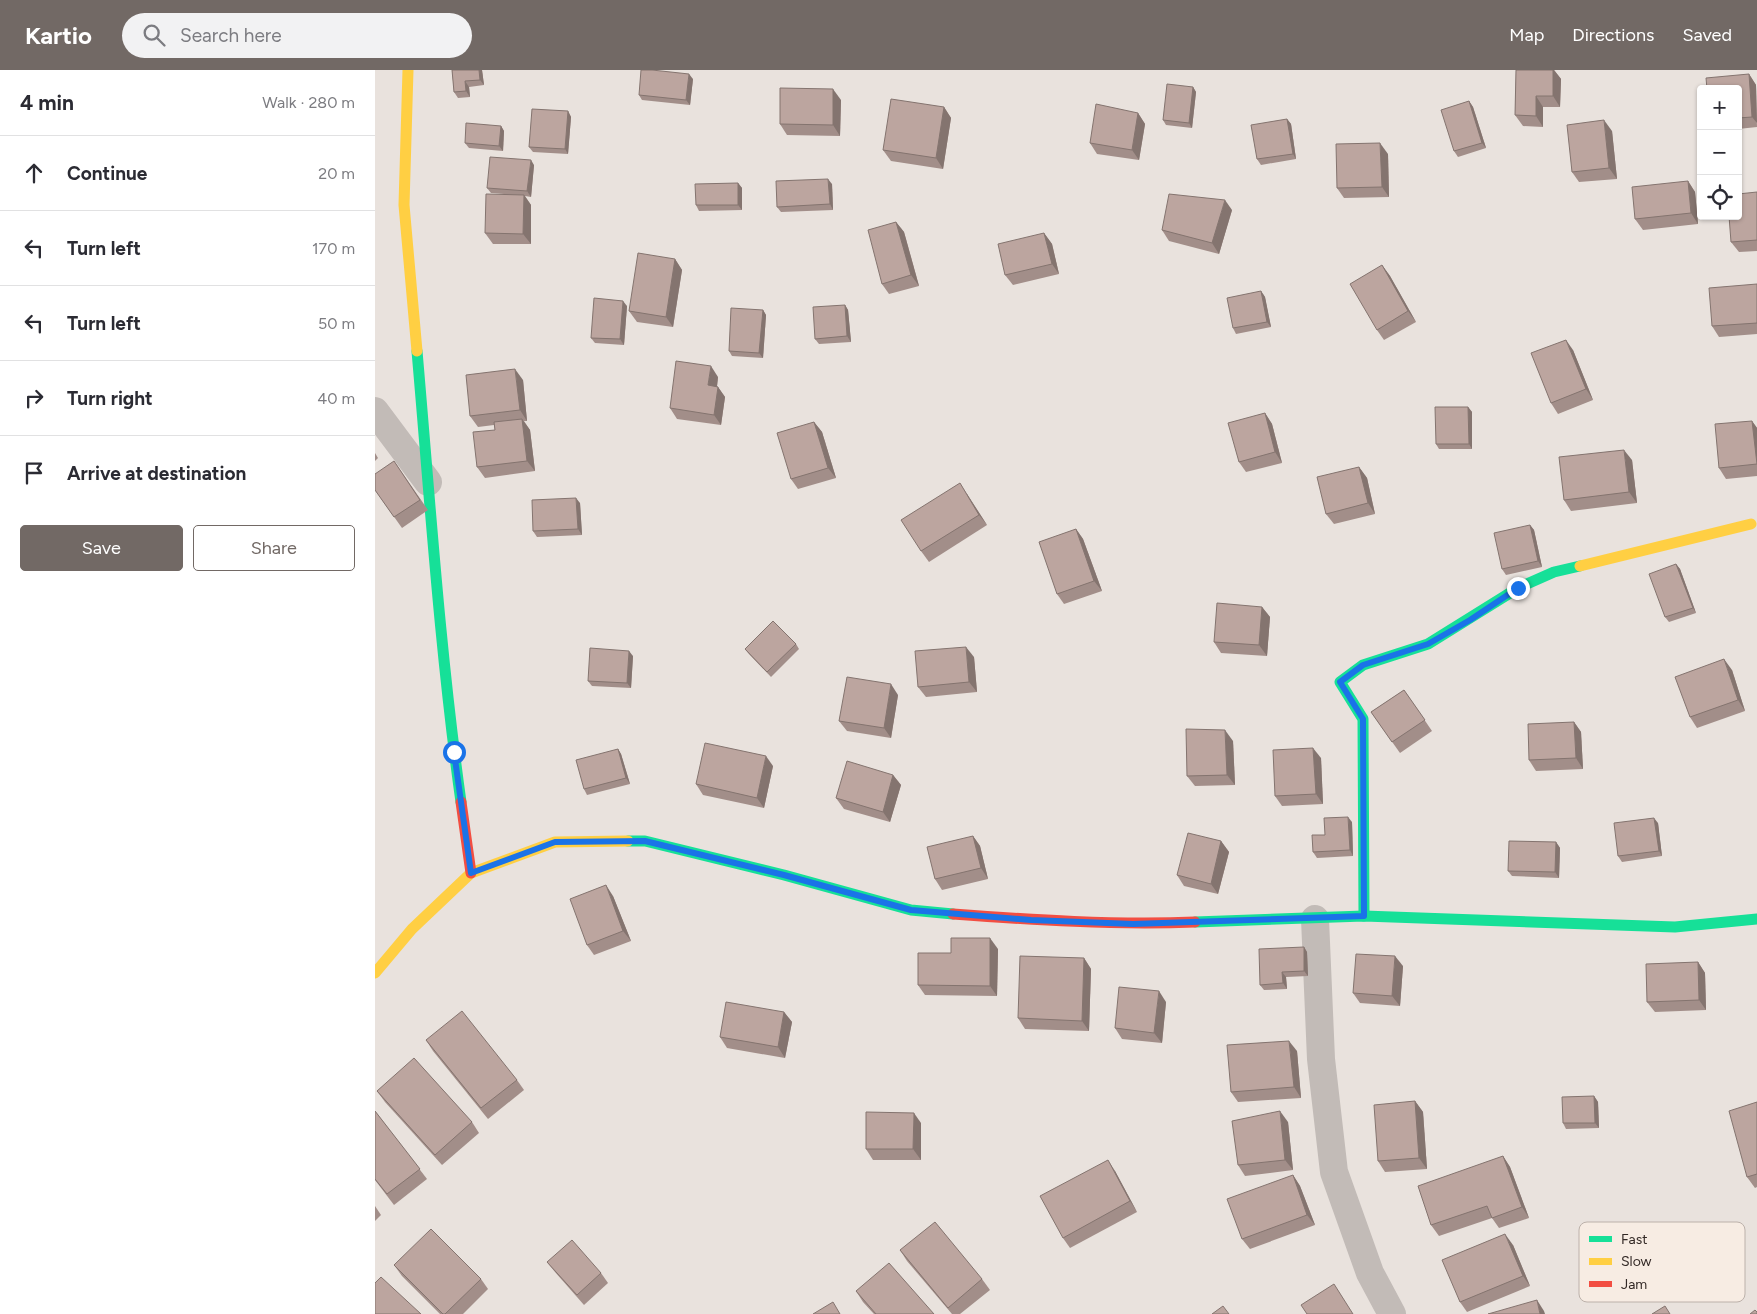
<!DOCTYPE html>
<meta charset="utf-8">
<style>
body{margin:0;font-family:Figtree,sans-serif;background:#f2f2f3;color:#2b2b33}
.controls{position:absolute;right:15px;top:15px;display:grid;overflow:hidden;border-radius:5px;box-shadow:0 1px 4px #0004}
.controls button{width:45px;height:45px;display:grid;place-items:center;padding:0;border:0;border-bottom:1px solid #e1e1e2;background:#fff;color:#2b2b33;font:25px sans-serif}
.stop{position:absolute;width:15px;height:15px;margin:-11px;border:4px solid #1a73e8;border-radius:50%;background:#fff}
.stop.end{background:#1a73e8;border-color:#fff;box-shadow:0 1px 5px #0008}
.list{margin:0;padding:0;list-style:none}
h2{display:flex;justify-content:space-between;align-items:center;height:65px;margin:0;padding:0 20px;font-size:21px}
h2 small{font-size:16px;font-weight:400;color:#7c7c81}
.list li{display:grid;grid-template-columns:32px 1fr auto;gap:15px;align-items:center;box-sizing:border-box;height:75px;padding:0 20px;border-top:1px solid #e1e1e2}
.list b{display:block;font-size:19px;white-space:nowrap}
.list em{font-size:16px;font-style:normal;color:#7c7c81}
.actions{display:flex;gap:10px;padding:15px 20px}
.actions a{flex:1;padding:11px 0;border:1px solid #726965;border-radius:5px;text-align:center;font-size:18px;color:#726965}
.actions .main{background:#726965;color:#fff}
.icon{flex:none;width:28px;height:28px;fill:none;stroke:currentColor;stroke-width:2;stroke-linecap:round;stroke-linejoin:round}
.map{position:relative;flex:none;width:1382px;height:1244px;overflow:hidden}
header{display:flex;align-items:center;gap:30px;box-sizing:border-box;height:70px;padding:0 25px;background:#726965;color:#fff}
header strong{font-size:24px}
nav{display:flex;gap:28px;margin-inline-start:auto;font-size:18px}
.search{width:350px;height:45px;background:#f2f2f3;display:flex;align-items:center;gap:12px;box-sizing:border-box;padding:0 18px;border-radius:28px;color:#7c7c81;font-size:19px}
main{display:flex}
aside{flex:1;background:#fff}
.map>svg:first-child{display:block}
</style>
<header>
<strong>Kartio</strong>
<div class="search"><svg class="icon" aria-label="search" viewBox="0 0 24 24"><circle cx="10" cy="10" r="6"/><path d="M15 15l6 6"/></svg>Search here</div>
<nav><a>Map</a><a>Directions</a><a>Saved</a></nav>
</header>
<main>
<aside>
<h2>4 min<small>Walk · 280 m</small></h2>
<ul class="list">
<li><svg class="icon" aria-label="ahead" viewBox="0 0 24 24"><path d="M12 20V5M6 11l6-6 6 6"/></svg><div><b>Continue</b></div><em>20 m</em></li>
<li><svg class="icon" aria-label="left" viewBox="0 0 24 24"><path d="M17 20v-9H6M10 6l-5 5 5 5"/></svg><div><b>Turn left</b></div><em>170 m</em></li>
<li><svg class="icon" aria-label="left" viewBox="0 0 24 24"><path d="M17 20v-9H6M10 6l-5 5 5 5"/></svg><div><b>Turn left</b></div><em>50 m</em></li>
<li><svg class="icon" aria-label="right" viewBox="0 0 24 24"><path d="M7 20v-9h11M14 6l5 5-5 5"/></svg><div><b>Turn right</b></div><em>40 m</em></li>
<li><svg class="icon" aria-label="arrive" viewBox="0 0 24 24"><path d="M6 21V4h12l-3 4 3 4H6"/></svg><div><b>Arrive at destination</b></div></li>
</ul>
<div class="actions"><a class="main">Save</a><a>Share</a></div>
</aside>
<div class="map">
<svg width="1382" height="1244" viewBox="0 0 1382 1244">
<rect width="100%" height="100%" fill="#e9e2dd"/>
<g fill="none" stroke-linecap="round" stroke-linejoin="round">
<g stroke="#c2bbb7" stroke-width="28">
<path d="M0 341 53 412"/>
<path d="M940 849 946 989 959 1102 995 1203 1017 1244"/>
</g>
<g stroke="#16e098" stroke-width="11">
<path d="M42 281C55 431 65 582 86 732"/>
<path d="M253 771H270L409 805 536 840 578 844"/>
<path d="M989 846 988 649 965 612 988 595 1053 574 1143 518 1179 502 1205 496"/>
<path d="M820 852 989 846 1300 857 1382 849"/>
</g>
<g stroke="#ffcf43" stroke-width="11">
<path d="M33 0 29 135 42 281"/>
<path d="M1205 496 1376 454"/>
<path d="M0 903 37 859 96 803 180 772 253 771"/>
</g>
<g stroke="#f24e42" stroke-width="11">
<path d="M86 732 96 803"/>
<path d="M578 844C660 850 738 855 820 852"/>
</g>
</g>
<g fill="#a28e89">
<path d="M77 0H107L109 15 94 17 95 27 83 28 79 22Z"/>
<path d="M1141 0H1179L1186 9 1185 37H1168V57L1148 56 1140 45Z"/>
<path d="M1374 4 1381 15 1382 57 1363 59V19Z"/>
<path d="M318 9 315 35 267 30 264 25Z"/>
<path d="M818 17 821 22 817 58 791 55 788 50Z"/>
<path d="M466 30 465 66 412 65 405 54Z"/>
<path d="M1094 31 1098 37 1111 78 1083 87 1079 81Z"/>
<path d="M569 37 576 48 568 99 516 91 508 80Z"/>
<path d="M193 41 196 47 193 84 158 82 154 77Z"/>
<path d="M763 43 770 54 764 90 722 84 715 73Z"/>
<path d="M912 49 916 54 921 89 886 95 882 89Z"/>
<path d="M126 56 129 61 128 81 94 78 90 73Z"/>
<path d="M1237 61 1242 109 1204 112 1197 102Z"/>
<path d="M1013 84 1014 127 969 128 962 118Z"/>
<path d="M159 95 156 127 150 126 156 135V174H118L110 163 129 124 116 123 112 118Z"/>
<path d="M1313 111 1320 122 1323 154 1268 160 1260 149Z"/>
<path d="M363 113 367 118V140L324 141 321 135Z"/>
<path d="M457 114 458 140 406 142 402 137Z"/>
<path d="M1382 122V181L1364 182 1356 172Z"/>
<path d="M857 140 844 184 794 171 787 160Z"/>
<path d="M521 152 529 162 544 216 514 224 507 214Z"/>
<path d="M669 163 677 174 684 204 638 215 630 205Z"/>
<path d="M300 189 307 200 298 257 262 252 254 241Z"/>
<path d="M1007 195 1015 206 1041 252 1009 270 1002 260Z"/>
<path d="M1382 214V264L1344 267 1337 256Z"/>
<path d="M886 221 890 227 896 257 861 264 858 258Z"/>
<path d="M470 235 473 240 476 272 444 274 440 269Z"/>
<path d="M252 236 249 275 220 273 216 268Z"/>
<path d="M388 240 391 245 388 288 357 286 354 281Z"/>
<path d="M1198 280 1218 330 1183 344 1176 333Z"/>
<path d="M343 307 342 316 343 317 350 327 346 355 302 349 295 338Z"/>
<path d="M148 310 152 351H149L155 360 160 401 110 408 102 397 120 360 119 355 103 357 95 346Z"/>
<path d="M1093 337 1097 342V379H1064L1061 374Z"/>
<path d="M890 343 897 354 907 393 871 402 864 392Z"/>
<path d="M1377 351 1382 358V406L1351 409 1344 398Z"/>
<path d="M439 352 447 362 461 408 423 419 416 409Z"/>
<path d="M0 383 3 388 0 391Z"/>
<path d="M1257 390 1262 433 1196 441 1189 430Z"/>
<path d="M19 391 53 440 27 458 0 420Z"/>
<path d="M984 397 992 408 1000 444 959 454 951 444Z"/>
<path d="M592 424 612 455 554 492 546 481Z"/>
<path d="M205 433 207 465 162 467 158 461Z"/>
<path d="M1155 455 1159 460 1167 497 1131 505 1127 499Z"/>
<path d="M701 459 708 469 727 521 689 534 682 524Z"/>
<path d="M1301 494 1305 499 1321 543 1294 552 1290 547Z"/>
<path d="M887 537 895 547 892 586 846 583 839 572Z"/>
<path d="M421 574 424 579 396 607 374 584 370 579Z"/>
<path d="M258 586 256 618 217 616 213 611Z"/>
<path d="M599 587 602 622 551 627 543 617Z"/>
<path d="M1357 600 1370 641 1322 658 1315 647Z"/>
<path d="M1029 620 1057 661 1025 683 996 642Z"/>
<path d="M523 625 516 668 472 661 464 651Z"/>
<path d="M1199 652 1206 662 1208 699 1161 701 1154 690Z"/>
<path d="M858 671 860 715 820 716 812 706Z"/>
<path d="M243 679 246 684 255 714 212 725 209 719Z"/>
<path d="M946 688 948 734 907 736 900 726Z"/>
<path d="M398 696 389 738 328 725 321 714Z"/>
<path d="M518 705 526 715 515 752 469 739 461 728Z"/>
<path d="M977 752 978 786 942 788 938 782 950 765Z"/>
<path d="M1283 753 1287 786 1247 792 1243 786Z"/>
<path d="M598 766 605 776 613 809 567 820 560 809Z"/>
<path d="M846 771 854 782 843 824 809 816 802 805Z"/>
<path d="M1181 772 1185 778 1184 808 1137 806 1133 801Z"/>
<path d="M238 826 256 871 219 885 212 875Z"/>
<path d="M929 877 932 882 933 906 911 907 912 919 889 920 885 915Z"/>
<path d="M623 879 622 926 550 925 543 915 576 883Z"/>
<path d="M709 888 716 899 714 961 650 959 643 948Z"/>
<path d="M1323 892 1330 903 1331 940 1280 942 1272 932Z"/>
<path d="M1028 896 1025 936 985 933 978 923Z"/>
<path d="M791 932 787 973 747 969 740 958Z"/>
<path d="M409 942 417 952 410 988 352 978 345 967Z"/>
<path d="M51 970 142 1010 149 1020 113 1049 58 981Z"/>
<path d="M922 981 926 1028 863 1032 856 1022Z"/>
<path d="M2 1021 97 1052 104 1063 67 1095 10 1032Z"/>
<path d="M1219 1026 1223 1032 1224 1058 1191 1059 1188 1053Z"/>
<path d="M1040 1031 1048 1042 1052 1099 1010 1102 1003 1091Z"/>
<path d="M1382 1032V1117L1380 1118 1372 1107Z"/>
<path d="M0 1041 52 1109 19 1135 0 1110Z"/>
<path d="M913 1052 918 1100 870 1106 863 1095Z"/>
<path d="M546 1053V1090H498L491 1079Z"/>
<path d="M1128 1086 1135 1097 1154 1148 1124 1158 1117 1148 1064 1166 1056 1155Z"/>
<path d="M740 1101 762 1142 695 1178 688 1168Z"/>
<path d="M918 1105 925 1116 940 1155 875 1179 867 1169Z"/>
<path d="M0 1136 6 1145 0 1151Z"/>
<path d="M1138 1175 1155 1216 1092 1242 1085 1232Z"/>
<path d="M525 1180 607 1209 615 1220 585 1244H577L532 1191Z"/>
<path d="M172 1192 226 1203 233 1213 209 1235 180 1202Z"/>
<path d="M19 1195 106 1209 113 1219 88 1244H65L27 1206Z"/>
<path d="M481 1221 559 1244H499L488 1232Z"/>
</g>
<g fill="#84746f">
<path d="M104 0H107L109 15 105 10Z"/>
<path d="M1178 0H1179L1186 9 1185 37 1178 26Z"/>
<path d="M314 4 318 9 315 35 311 30Z"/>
<path d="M1374 4 1381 15 1382 53 1377 47Z"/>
<path d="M90 11 94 17 95 27 91 21Z"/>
<path d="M818 17 821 22 817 58 814 53Z"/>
<path d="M458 19 466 30 465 66 458 55Z"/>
<path d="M1161 26 1168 37V57L1161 46Z"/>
<path d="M1094 31 1098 37 1111 78 1107 73Z"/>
<path d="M569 37 576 48 568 99 561 88Z"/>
<path d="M193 41 196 47 193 84 190 79Z"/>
<path d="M763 43 770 54 764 90 757 80Z"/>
<path d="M912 49 916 54 921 89 918 84Z"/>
<path d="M1229 50 1237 61 1242 109 1234 98Z"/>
<path d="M126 56 129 61 128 81 124 76Z"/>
<path d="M1005 73 1013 84 1014 127 1007 117Z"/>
<path d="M156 90 159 95 156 127 152 121Z"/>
<path d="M453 109 457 114 458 140 455 134Z"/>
<path d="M1313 111 1320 122 1323 154 1316 143Z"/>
<path d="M363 113 367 118V140L363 135Z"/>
<path d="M149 125 156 135V174L148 164Z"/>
<path d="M850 130 857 140 844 184 837 173Z"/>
<path d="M521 152 529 162 544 216 536 205Z"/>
<path d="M669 163 677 174 684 204 677 194Z"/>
<path d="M300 189 307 200 298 257 291 247Z"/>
<path d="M1007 195 1015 206 1041 252 1033 241Z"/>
<path d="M886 221 890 227 896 257 892 252Z"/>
<path d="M248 231 252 236 249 275 245 269Z"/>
<path d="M470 235 473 240 476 272 472 266Z"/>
<path d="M388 240 391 245 388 288 384 283Z"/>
<path d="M1191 270 1198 280 1218 330 1211 319Z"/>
<path d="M336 296 343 307 341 325 333 315Z"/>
<path d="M140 299 148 310 152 351 145 340Z"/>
<path d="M343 317 350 327 346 355 339 345Z"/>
<path d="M1093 337 1097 342V379L1094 374Z"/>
<path d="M890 343 897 354 907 393 900 382Z"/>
<path d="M147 349 155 360 160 401 152 391Z"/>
<path d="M1377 351 1382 358V395V394Z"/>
<path d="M439 352 447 362 461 408 453 398Z"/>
<path d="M1249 380 1257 390 1262 433 1254 422Z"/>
<path d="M984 397 992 408 1000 444 993 433Z"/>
<path d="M585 413 592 424 612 455 604 445Z"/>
<path d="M201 428 205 433 207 465 203 459Z"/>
<path d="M1155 455 1159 460 1167 497 1163 491Z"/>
<path d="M701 459 708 469 727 521 719 511Z"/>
<path d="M1301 494 1305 499 1321 543 1318 538Z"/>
<path d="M887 537 895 547 892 586 884 575Z"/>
<path d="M591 577 599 587 602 622 594 612Z"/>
<path d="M254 581 258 586 256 618 252 613Z"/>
<path d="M1349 589 1357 600 1370 641 1363 630Z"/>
<path d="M516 614 523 625 516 668 509 658Z"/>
<path d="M1199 652 1206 662 1208 699 1201 688Z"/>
<path d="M850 660 858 671 860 715 852 705Z"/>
<path d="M938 678 946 688 948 734 941 724Z"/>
<path d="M243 679 246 684 255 714 251 708Z"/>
<path d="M391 686 398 696 389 738 382 728Z"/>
<path d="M518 705 526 715 515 752 508 742Z"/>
<path d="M973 747 977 752 978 786 975 780Z"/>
<path d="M1279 748 1283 753 1287 786 1284 781Z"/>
<path d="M598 766 605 776 613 809 606 798Z"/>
<path d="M846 771 854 782 843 824 836 814Z"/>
<path d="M1181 772 1185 778 1184 808 1180 802Z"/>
<path d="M231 815 238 826 256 871 248 861Z"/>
<path d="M615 868 623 879 622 926 615 916Z"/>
<path d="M929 877 932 882 933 906 929 901Z"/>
<path d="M1020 886 1028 896 1025 936 1017 926Z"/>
<path d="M709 888 716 899 714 961 707 951Z"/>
<path d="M1323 892 1330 903 1331 940 1324 930Z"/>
<path d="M907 902 911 907 912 919 908 913Z"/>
<path d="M784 921 791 932 787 973 779 963Z"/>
<path d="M409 942 417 952 410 988 403 977Z"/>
<path d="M914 971 922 981 926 1028 919 1017Z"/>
<path d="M1219 1026 1223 1032 1224 1058 1220 1053Z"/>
<path d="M1040 1031 1048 1042 1052 1099 1044 1088Z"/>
<path d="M905 1041 913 1052 918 1100 910 1090Z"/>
<path d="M539 1043 546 1053V1090L538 1079Z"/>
<path d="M1128 1086 1135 1097 1154 1148 1147 1137Z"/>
<path d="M733 1090 740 1101 762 1142 755 1131Z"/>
<path d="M918 1105 925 1116 940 1155 932 1145Z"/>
<path d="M1130 1164 1138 1175 1155 1216 1148 1206Z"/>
<path d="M1162 1230 1169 1241 1170 1244H1165Z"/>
</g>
<g fill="#bca59f" stroke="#84746f">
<path d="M77 0H104L105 10 90 11 91 21 79 22Z"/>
<path d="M266 0H277L314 4 311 30 264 25Z"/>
<path d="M1141 0H1178V26H1161V46L1140 45Z"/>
<path d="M1374 4 1377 47 1363 48V19H1332L1331 8Z"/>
<path d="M792 14 818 17 814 53 788 50Z"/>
<path d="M405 18 458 19V55L405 54Z"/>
<path d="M516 29 569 37 561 88 508 80Z"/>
<path d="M1094 31 1107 73 1079 81 1066 40Z"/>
<path d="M721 34 763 43 757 80 715 73Z"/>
<path d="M157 39 193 41 190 79 154 77Z"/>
<path d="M912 49 918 84 882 89 876 55Z"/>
<path d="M1229 50 1234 98 1197 102 1192 55Z"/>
<path d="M91 53 126 56 124 76 90 73Z"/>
<path d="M1005 73 1007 117 962 118 961 74Z"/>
<path d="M115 87 156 90 152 121 112 118Z"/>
<path d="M453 109 455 134 402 137 401 111Z"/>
<path d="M1313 111 1316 143 1260 149 1257 117Z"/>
<path d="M363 113V135H321L320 114Z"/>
<path d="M1382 122V170L1356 172 1354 146H1363V124Z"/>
<path d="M111 124 149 125 148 164 110 163Z"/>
<path d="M794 124 850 130 837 173 787 160Z"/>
<path d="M521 152 536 205 507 214 493 160Z"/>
<path d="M669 163 677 194 630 205 623 174Z"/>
<path d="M263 183 300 189 291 247 254 241Z"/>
<path d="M1007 195 1033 241 1002 260 975 214Z"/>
<path d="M1382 214V253L1337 256 1334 218Z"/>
<path d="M886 221 892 252 858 258 852 228Z"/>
<path d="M219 228 248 231 245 269 216 268Z"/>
<path d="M470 235 472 266 440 269 438 237Z"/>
<path d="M356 238 388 240 384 283 354 281Z"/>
<path d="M1191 270 1211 319 1176 333 1156 283Z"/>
<path d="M301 291 336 296 333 315 343 317 339 345 295 338Z"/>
<path d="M140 299 145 340 95 346 91 305Z"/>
<path d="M1060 337H1093L1094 374H1061Z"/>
<path d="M890 343 900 382 864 392 853 353Z"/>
<path d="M147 349 152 391 102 397 98 362 120 360 119 352Z"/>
<path d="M1377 351 1382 394 1344 398 1340 354Z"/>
<path d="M439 352 453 398 416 409 402 363Z"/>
<path d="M1249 380 1254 422 1189 430 1184 387Z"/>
<path d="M19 391 45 430 19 447 0 420V404Z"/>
<path d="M984 397 993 433 951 444 942 407Z"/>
<path d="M585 413 604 445 546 481 526 450Z"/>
<path d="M201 428 203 459 158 461 157 430Z"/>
<path d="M1155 455 1163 491 1127 499 1119 463Z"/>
<path d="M701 459 719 511 682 524 664 472Z"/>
<path d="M1301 494 1318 538 1290 547 1274 504Z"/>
<path d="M842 533 887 537 884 575 839 572Z"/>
<path d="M398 551 421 574 392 602 370 579Z"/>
<path d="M591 577 594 612 543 617 540 581Z"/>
<path d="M215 578 254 581 252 613 213 611Z"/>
<path d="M1349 589 1363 630 1315 647 1300 607Z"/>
<path d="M472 607 516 614 509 658 464 651Z"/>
<path d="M1029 620 1050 650 1017 672 996 642Z"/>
<path d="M1199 652 1201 688 1154 690 1153 654Z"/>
<path d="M811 659 850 660 852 705 812 706Z"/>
<path d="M330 673 391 686 382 728 321 714Z"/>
<path d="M938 678 941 724 900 726 898 680Z"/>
<path d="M243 679 251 708 209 719 201 690Z"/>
<path d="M472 691 518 705 508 742 461 728Z"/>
<path d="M973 747 975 780 938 782 937 765H950L949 748Z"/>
<path d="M1279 748 1284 781 1243 786 1239 753Z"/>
<path d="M813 763 846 771 836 814 802 805Z"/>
<path d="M598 766 606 798 560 809 552 777Z"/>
<path d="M1134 771 1181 772 1180 802 1133 801Z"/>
<path d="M231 815 248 861 212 875 195 829Z"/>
<path d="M576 868H615V916L543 915V883H576Z"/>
<path d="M929 877V901L907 902 908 913 885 915 884 879Z"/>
<path d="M981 884 1020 886 1017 926 978 923Z"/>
<path d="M645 886 709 888 707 951 643 948Z"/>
<path d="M1323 892 1324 930 1272 932 1271 894Z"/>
<path d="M744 917 784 921 779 963 740 958Z"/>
<path d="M351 932 409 942 403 977 345 967Z"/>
<path d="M87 941 142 1010 106 1038 51 970Z"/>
<path d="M914 971 919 1017 856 1022 852 975Z"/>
<path d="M39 988 97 1052 60 1085 2 1021Z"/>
<path d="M1219 1026 1220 1053H1188L1187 1027Z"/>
<path d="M1040 1031 1044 1088 1003 1091 999 1035Z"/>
<path d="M1382 1032V1104L1372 1107 1354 1041Z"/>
<path d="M0 1041 45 1099 12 1124 0 1109Z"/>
<path d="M905 1041 910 1090 863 1095 857 1051Z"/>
<path d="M491 1042 539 1043 538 1079H491Z"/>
<path d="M1128 1086 1147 1137 1117 1148 1112 1136 1056 1155 1043 1116Z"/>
<path d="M733 1090 755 1131 688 1168 665 1126Z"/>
<path d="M918 1105 932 1145 867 1169 852 1129Z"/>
<path d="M560 1152 607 1209 573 1238 525 1180Z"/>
<path d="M56 1159 106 1209 70 1244H68L19 1195Z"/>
<path d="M1130 1164 1148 1206 1085 1232 1067 1190Z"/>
<path d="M197 1170 226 1203 202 1225 172 1192Z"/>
<path d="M514 1193 559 1244H501L481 1221Z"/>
<path d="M6 1207 46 1244H0V1213Z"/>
<path d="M959 1214 978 1244H932L926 1235Z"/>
<path d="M1162 1230 1165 1244H1113Z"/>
<path d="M458 1232 465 1244H438Z"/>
<path d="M848 1236 854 1244H837Z"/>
<path d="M1290 1236 1295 1244H1277Z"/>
<path d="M1380 1240 1382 1242V1244H1375Z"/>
</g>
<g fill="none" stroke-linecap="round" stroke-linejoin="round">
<path stroke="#1a73e8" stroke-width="6" d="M79 682 96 803 180 772 270 771 409 805 536 840 656 850 758 854 989 846 988 649 965 612 988 595 1053 574 1095 550 1143 518"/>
</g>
<rect x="1204" y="1152" width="166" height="80" rx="8" fill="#f7ece3" stroke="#bcb1aa" stroke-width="1"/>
<rect x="1214" y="1166" width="23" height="6" fill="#16e098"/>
<rect x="1214" y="1188" width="23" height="7" fill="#ffcf43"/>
<rect x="1214" y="1211" width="23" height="6" fill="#f24e42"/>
<g font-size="14" fill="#322825">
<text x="1246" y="1174">Fast</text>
<text x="1246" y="1196">Slow</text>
<text x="1246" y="1219">Jam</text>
</g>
</svg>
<div class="controls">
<button>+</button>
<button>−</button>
<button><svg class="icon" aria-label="locate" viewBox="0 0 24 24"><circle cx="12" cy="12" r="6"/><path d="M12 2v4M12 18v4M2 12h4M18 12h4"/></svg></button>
</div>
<div class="stop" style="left:79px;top:682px"></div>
<div class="stop end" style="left:1143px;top:518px"></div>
</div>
</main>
